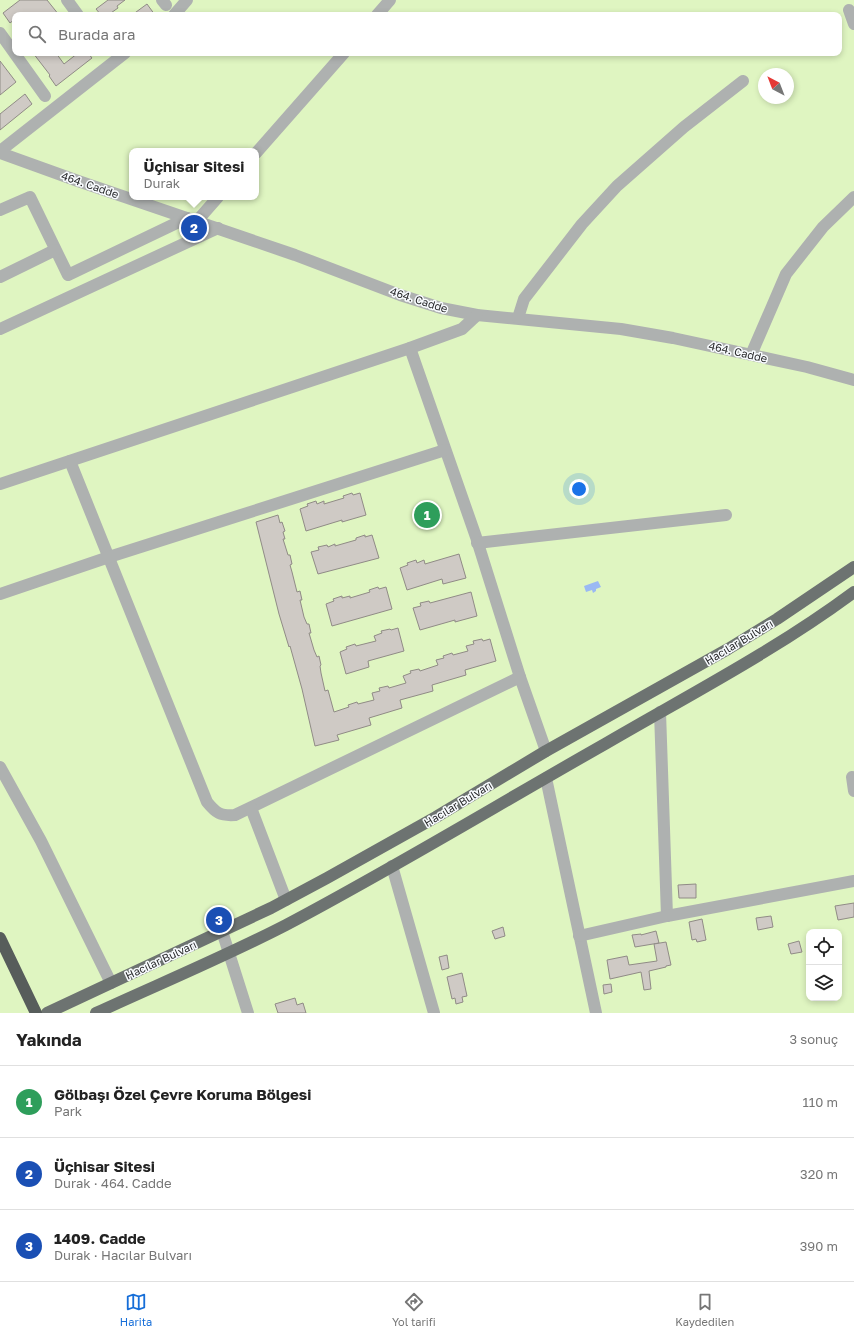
<!DOCTYPE html>
<html lang="tr">
<meta charset="utf-8">
<style>
body{margin:0;font-family:"Golos Text",sans-serif;background:#f6f6f6;color:#222}
.controls{position:absolute;right:12px;bottom:12px;display:grid;overflow:hidden;border-radius:8px;box-shadow:0 2px 6px #0003}
.controls button{width:36px;height:36px;display:grid;place-items:center;padding:0;border:0;border-bottom:1px solid #e0e0e0;background:#fff;color:#222;font:20px sans-serif}
.compass{position:absolute;left:758px;top:68px;width:36px;height:36px;border-radius:50%;background:#fff;box-shadow:0 2px 6px #0003;rotate:318deg}
.you{position:absolute;left:579px;top:489px;width:14px;height:14px;margin:-10px;border:3px solid #fff;border-radius:50%;background:#1a73e8;box-shadow:0 0 0 6px #1a73e833}
.badge{display:grid;place-items:center;width:26px;height:26px;border-radius:50%;background:#166ed8;color:#fff;font-size:13px;font-weight:700}
.pin{position:absolute;translate:-50% -50%;border:2px solid #fff;box-shadow:0 1px 4px #0006}
.popup{position:absolute;left:129px;top:148px;width:130px;height:52px;box-sizing:border-box;display:grid;place-content:center;border-radius:8px;background:#fff;filter:drop-shadow(0 1px 3px #0005);font-size:13px;white-space:nowrap;color:#767676}
.popup b{font-size:15px;color:#222}
.popup::after{content:'';position:absolute;left:50%;top:100%;margin-left:-8px;border:8px solid transparent;border-top-color:#fff}
.list{margin:0;padding:0;list-style:none}
h2{display:flex;justify-content:space-between;align-items:center;height:52px;margin:0;padding:0 16px;font-size:17px}
h2 small{font-size:13px;font-weight:400;color:#767676}
.list li{display:grid;grid-template-columns:26px 1fr auto;gap:12px;align-items:center;box-sizing:border-box;height:72px;padding:0 16px;border-top:1px solid #e0e0e0}
.list b{display:block;font-size:15px;white-space:nowrap}
.list p{margin:0;font-size:13px;white-space:nowrap;color:#767676}
.list em{font-size:13px;font-style:normal;color:#767676}
.icon{flex:none;width:22px;height:22px;fill:none;stroke:currentColor;stroke-width:2;stroke-linecap:round;stroke-linejoin:round}
.map{position:relative;flex:none;width:854px;height:1013px;overflow:hidden}
.search{position:absolute;background:#fff;box-shadow:0 2px 6px #0003;left:12px;right:12px;top:12px;height:44px;display:flex;align-items:center;gap:10px;box-sizing:border-box;padding:0 14px;border-radius:8px;color:#767676;font-size:15px}
.sheet{height:268px;background:#fff}
nav{display:flex;justify-content:space-around;align-items:center;box-sizing:border-box;height:56px;border-top:1px solid #e0e0e0;background:#fff;font-size:11px;color:#767676}
nav a{display:grid;justify-items:center;gap:2px}
nav .on{color:#166ed8}
.map>svg:first-child{display:block}
</style>
<div class="map">
<svg width="854" height="1013" viewBox="0 0 854 1013">
<rect width="100%" height="100%" fill="#f9fcff"/>
<path fill="#dff5c1" fill-rule="evenodd" d="M0 0H854V1013H0ZM15 15H839V53H15ZM764 74H788V98H764ZM132 151H256V197H132ZM809 932H839V998H809Z"/>
<path fill="#9ab9f3" d="M598 581 601 587 596 589V591L593 593 592 590 586 592 584 586Z"/>
<g fill="#cfcac5" stroke="#908b86">
<path d="M20 0H47L59 15H15V19L10 23 3 13Z"/>
<path d="M108 0H125L117 6 118 8 108 15H101L96 9Z"/>
<path d="M147 4 155 15H132Z"/>
<path d="M33 53H56L64 64 78 53H88L92 58 56 86 49 76 50 75Z"/>
<path d="M0 61 16 82 0 95Z"/>
<path d="M25 94 32 104 0 130V114Z"/>
<path d="M352 493 353 495 360 493 366 515 342 522V520L306 531 300 509 308 506 307 504 316 501 317 504 324 501V504L344 498 343 496Z"/>
<path d="M278 515 280 523 282 522 285 531 283 532 285 539H283L288 555H290L292 564 290 565 292 572 297 592 300 591 302 600H300L304 617 307 624H309L311 633H309L314 650 317 657 319 656 321 665 320 666 321 673 325 691 328 690 334 712 349 707 348 705 357 702 358 704 374 700 372 693 380 691 379 688 388 686 389 688 406 683 403 676 411 673 410 671 419 669 420 671 438 665 436 660 444 658 443 656 452 653 453 655 468 651 466 646 474 644 473 641 482 639 483 641 490 639 496 661 465 670 466 675 432 685 433 691 400 700 402 708 369 718 371 725 337 735 339 740 315 746 302 689 290 646 289 647 279 614 256 522Z"/>
<path d="M365 535V537L372 535 379 558 318 574 311 552 319 550 318 547 327 545 328 547 335 544V546L356 540V538Z"/>
<path d="M459 554 466 578 443 584 442 579 407 590 400 568 408 565 407 563 416 560 417 563 424 560 425 564Z"/>
<path d="M378 587 379 589 386 587 392 609 332 626 326 604 334 601 333 599 342 596V598L350 596V598L370 592 369 590Z"/>
<path d="M471 592 477 616 455 622V620L420 630 413 608 421 606 420 603 429 601 430 603Z"/>
<path d="M398 628 404 651 368 661 369 667 346 674 340 652 347 649 346 647 355 644 356 646 376 641 374 636 382 633 381 631 390 629 391 630Z"/>
<path d="M696 884V898H679L678 885Z"/>
<path d="M854 903V917L838 920 835 906Z"/>
<path d="M771 916 773 927 758 930 756 918Z"/>
<path d="M702 919 706 940 697 942 696 939 692 940 689 922Z"/>
<path d="M503 927 505 936 495 939 492 931Z"/>
<path d="M656 931 659 943 635 947 632 935 641 934V935Z"/>
<path d="M799 941 802 952 791 954 788 944Z"/>
<path d="M666 942 671 965 666 966V967L649 971 651 989 644 990 641 972 610 979 607 960 627 956 629 965 657 961 654 944Z"/>
<path d="M447 955 449 968 442 970 439 957Z"/>
<path d="M462 973 467 996 462 997 463 1002 456 1004 455 998 452 999 447 977Z"/>
<path d="M611 984 612 992 604 994 603 985Z"/>
<path d="M295 998 297 1005 303 1003 306 1013H278L275 1004Z"/>
</g>
<g fill="none" stroke-linecap="round" stroke-linejoin="round">
<g stroke="#aeb1b0" stroke-width="12">
<path d="M67 0 78 15"/>
<path d="M162 0 166 5"/>
<path d="M849 10 854 24"/>
<path d="M174 15 187 0"/>
<path d="M377 15 390 0"/>
<path d="M0 33 45 96"/>
<path d="M0 151 125 53"/>
<path d="M0 153 78 181 295 255 400 295 441 308 477 315 621 329 673 338 807 367 854 380"/>
<path d="M256 153 344 53"/>
<path d="M0 210 30 197 68 275 187 218"/>
<path d="M197 221 218 197"/>
<path d="M0 277 55 250"/>
<path d="M518 318 524 299 582 224 617 186 684 127 743 81"/>
<path d="M0 329 218 228"/>
<path d="M410 348 476 537 520 677 546 751"/>
<path d="M751 355 786 274 823 227 854 197"/>
<path d="M70 461 207 802C216 813 220 816 235 815L520 677"/>
<path d="M0 484 410 348 462 329 477 315"/>
<path d="M477 543 726 515"/>
<path d="M0 594 109 557 445 450"/>
<path d="M660 712 667 916"/>
<path d="M0 767 41 841 111 983"/>
<path d="M852 777 854 791"/>
<path d="M546 778 596 1013"/>
<path d="M251 808 286 900"/>
<path d="M392 866 434 1013"/>
<path d="M222 931 248 1013"/>
<path d="M579 936 667 916 854 881"/>
</g>
<g stroke="#6d7371" stroke-width="12">
<path d="M47 1013 271 908 327 878 436 817 546 751 728 649 777 619 854 567"/>
<path d="M96 1013C159 984 224 957 286 925 394 868 499 804 605 744 689 695 776 650 854 592"/>
</g>
<path stroke="#575d5b" stroke-width="12" d="M0 938 36 1013"/>
</g>
<g text-anchor="middle" stroke-width="3" stroke-linejoin="round" paint-order="stroke">
<g font-size="11" fill="#2a2b2d" stroke="#f9fcff">
<text transform="translate(90 185) rotate(19)" y="4">464. Cadde</text>
<text transform="translate(419 300) rotate(18)" y="4">464. Cadde</text>
<text transform="translate(738 352) rotate(13)" y="4">464. Cadde</text>
<text transform="translate(739 642) rotate(-31)" y="4">Hacılar Bulvarı</text>
<text transform="translate(458 804) rotate(-31)" y="4">Hacılar Bulvarı</text>
<text transform="translate(161 960) rotate(-25)" y="4">Hacılar Bulvarı</text>
</g>
</g>
</svg>
<div class="controls">
<button><svg class="icon" aria-label="locate" viewBox="0 0 24 24"><circle cx="12" cy="12" r="6"/><path d="M12 2v4M12 18v4M2 12h4M18 12h4"/></svg></button>
<button><svg class="icon" aria-label="layers" viewBox="0 0 24 24"><path d="M12 4l9 5-9 5-9-5zM3 14l9 5 9-5"/></svg></button>
</div>
<svg class="compass" viewBox="-18 -18 36 36"><path d="M0-13l5 13h-10z" fill="#e53935"/><path d="M0 13l5-13h-10z" fill="#767676"/></svg>
<div class="you"></div>
<div class="pin badge" style="left:427px;top:515px;background:#2e9e5b">1</div>
<div class="pin badge" style="left:194px;top:228px;background:#1a4fb4">2</div>
<div class="popup"><b>Üçhisar Sitesi</b>Durak</div>
<div class="pin badge" style="left:219px;top:920px;background:#1a4fb4">3</div>
<div class="search"><svg class="icon" aria-label="search" viewBox="0 0 24 24"><circle cx="10" cy="10" r="6"/><path d="M15 15l6 6"/></svg>Burada ara</div>
</div>
<section class="sheet">
<h2>Yakında<small>3 sonuç</small></h2>
<ul class="list">
<li><span class="badge" style="background:#2e9e5b">1</span><div><b>Gölbaşı Özel Çevre Koruma Bölgesi</b><p>Park</p></div><em>110 m</em></li>
<li><span class="badge" style="background:#1a4fb4">2</span><div><b>Üçhisar Sitesi</b><p>Durak · 464. Cadde</p></div><em>320 m</em></li>
<li><span class="badge" style="background:#1a4fb4">3</span><div><b>1409. Cadde</b><p>Durak · Hacılar Bulvarı</p></div><em>390 m</em></li>
</ul>
</section>
<nav>
<a class="on"><svg class="icon" aria-label="map" viewBox="0 0 24 24"><path d="M3 6l6-2 6 2 6-2v14l-6 2-6-2-6 2zM9 4v14M15 6v14"/></svg>Harita</a>
<a><svg class="icon" aria-label="directions" viewBox="0 0 24 24"><path d="M12 3l9 9-9 9-9-9zM9 14v-3h6M13 9l2 2-2 2"/></svg>Yol tarifi</a>
<a><svg class="icon" aria-label="saved" viewBox="0 0 24 24"><path d="M7 4h10v16l-5-4-5 4z"/></svg>Kaydedilen</a>
</nav>
